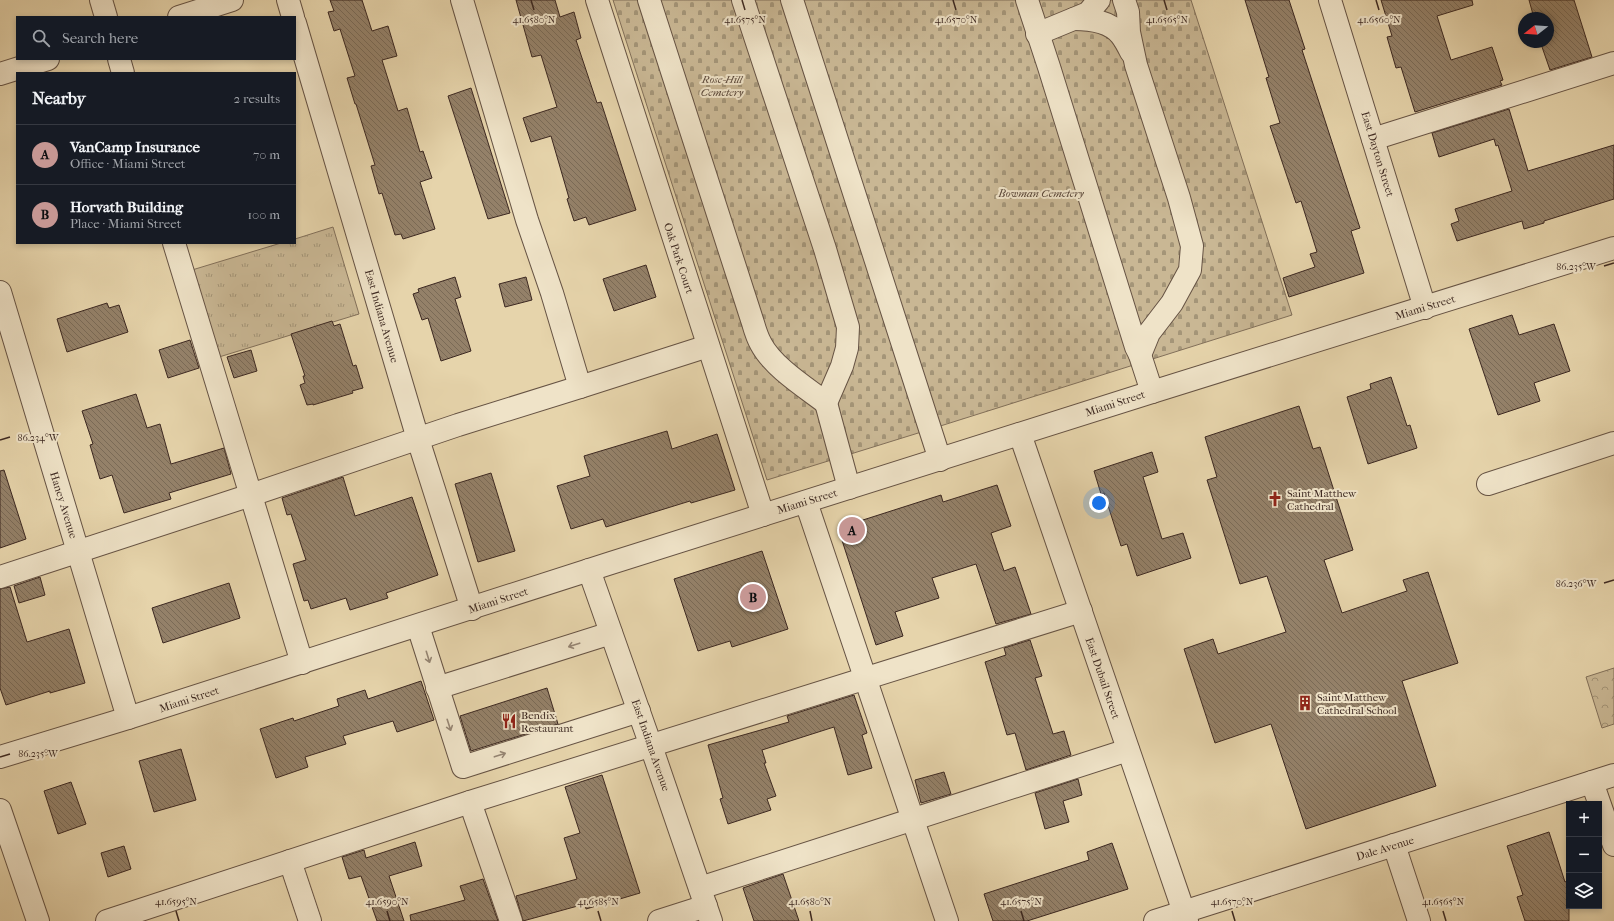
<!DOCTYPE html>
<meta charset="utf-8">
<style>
body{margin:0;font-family:"IM FELL French Canon",serif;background:#20242c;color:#f1f3f6}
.controls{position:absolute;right:12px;bottom:12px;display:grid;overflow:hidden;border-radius:0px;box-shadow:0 2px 6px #0003}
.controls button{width:36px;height:36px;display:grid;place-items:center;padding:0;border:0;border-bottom:1px solid #363941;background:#171b24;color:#f1f3f6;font:20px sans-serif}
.compass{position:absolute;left:1518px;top:12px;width:36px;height:36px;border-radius:50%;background:#171b24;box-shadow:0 2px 6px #0003;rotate:253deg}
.you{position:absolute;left:1099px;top:503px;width:14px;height:14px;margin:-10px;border:3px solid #fff;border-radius:50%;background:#1a73e8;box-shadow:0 0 0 6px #1a73e833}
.badge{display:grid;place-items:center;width:26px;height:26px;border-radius:50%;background:#c59692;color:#111;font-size:13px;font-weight:700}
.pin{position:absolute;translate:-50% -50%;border:2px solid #fff;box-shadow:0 1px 4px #0006}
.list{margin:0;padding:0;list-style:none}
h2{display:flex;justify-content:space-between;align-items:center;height:52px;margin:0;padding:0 16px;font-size:17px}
h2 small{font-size:13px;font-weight:400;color:#9ea1a6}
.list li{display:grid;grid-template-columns:26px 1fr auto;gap:12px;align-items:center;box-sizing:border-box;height:60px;padding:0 16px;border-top:1px solid #363941}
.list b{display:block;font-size:15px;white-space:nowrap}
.list p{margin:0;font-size:13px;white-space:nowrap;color:#9ea1a6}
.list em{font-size:13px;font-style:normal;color:#9ea1a6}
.icon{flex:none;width:22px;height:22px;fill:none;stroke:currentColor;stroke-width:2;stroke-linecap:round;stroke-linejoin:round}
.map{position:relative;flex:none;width:1614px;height:921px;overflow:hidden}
.search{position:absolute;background:#171b24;box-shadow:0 2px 6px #0003;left:16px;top:16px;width:280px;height:44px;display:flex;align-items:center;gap:10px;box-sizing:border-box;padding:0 14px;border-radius:0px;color:#9ea1a6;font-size:15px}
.panel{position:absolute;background:#171b24;box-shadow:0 2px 6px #0003;left:16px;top:72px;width:280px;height:172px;border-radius:0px}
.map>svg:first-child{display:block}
</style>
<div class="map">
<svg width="1614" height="921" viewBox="0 0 1614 921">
<defs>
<pattern id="grass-tufts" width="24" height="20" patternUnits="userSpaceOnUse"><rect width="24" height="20" fill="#c9b794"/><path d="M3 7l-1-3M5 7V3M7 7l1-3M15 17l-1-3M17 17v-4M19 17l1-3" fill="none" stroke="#a49578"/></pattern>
<pattern id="cemetery-stones" width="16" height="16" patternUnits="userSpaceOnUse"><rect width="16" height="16" fill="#c9b794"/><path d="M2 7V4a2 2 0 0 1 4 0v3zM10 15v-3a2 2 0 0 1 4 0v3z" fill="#a49578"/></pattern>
<pattern id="park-crowns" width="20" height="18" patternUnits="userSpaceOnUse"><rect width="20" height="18" fill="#c9b794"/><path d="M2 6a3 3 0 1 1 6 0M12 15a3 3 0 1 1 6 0" fill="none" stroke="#a49578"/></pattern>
<pattern id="building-back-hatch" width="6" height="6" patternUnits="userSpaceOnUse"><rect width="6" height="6" fill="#948169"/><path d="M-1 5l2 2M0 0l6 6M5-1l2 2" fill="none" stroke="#7a6a56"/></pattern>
</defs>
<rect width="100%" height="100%" fill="#e6d4ab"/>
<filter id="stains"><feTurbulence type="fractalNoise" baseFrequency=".005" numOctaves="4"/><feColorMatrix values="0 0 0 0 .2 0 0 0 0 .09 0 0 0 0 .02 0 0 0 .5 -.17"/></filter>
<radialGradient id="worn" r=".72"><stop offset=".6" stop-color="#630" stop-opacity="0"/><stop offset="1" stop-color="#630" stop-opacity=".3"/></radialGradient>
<path fill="url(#grass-tufts)" stroke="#82705a" d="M333 227 359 314 219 357 192 270 281 243H295V239Z"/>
<path fill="url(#cemetery-stones)" stroke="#82705a" d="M613 0H1191L1292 315 915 434 767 480Z"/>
<path fill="url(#park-crowns)" stroke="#82705a" d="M1614 668V724L1602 728 1586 677Z"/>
<g fill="url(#building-back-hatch)" stroke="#3c2821">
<path d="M330 0H362L372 31 388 26 397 56 382 60 398 111 407 108 420 152 423 151 432 178 420 182 435 229 403 239 401 234 395 235 382 193 379 194 371 166 375 165 356 104H355L347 78 355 76 340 29 334 31 328 12 334 11Z"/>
<path d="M516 0H555L560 17 574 12 581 38 576 40 597 103 601 102 636 210 589 225 586 217 574 221 567 199 569 198 551 136 531 142 523 118 557 107 541 55 532 57Z"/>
<path d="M1245 0H1289L1305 49 1302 50 1360 228 1351 231 1364 273 1289 297 1283 278 1315 267 1310 254 1317 252 1301 201 1296 203 1270 126 1280 123 1266 78 1269 77Z"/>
<path d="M1381 0H1472L1473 5 1437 16 1451 60 1492 47 1503 80 1500 81 1502 85 1415 112 1401 67 1396 68 1387 37 1392 36Z"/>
<path d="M1529 0H1574L1592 57 1550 70 1541 44 1542 42H1548V18H1534Z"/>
<path d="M471 88 510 213 488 219 448 96Z"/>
<path d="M1509 109 1528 171 1614 145V199L1544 221V223L1524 229 1522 221 1457 241 1451 224 1459 221 1455 209 1512 191 1498 145 1496 146 1494 139 1439 157 1432 133Z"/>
<path d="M646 265 656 297 614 311 603 279Z"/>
<path d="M455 277 461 297 455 299 471 351 441 361 428 318 422 320 413 294 419 292 418 289Z"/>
<path d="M526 277 532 300 505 307 499 284Z"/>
<path d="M107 303 109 308 119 305 128 332 67 352 57 319Z"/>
<path d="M1512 315 1519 335 1554 324 1570 371 1534 383 1540 401 1498 415 1469 329Z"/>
<path d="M332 321 334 326 340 324 353 366 356 365 363 388 352 391 353 393 313 405V404L307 405 300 385 305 383 303 376H305L291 334Z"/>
<path d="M190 340 199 368 168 378 159 350Z"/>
<path d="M251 350 257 371 234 378 227 357Z"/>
<path d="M1391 377 1407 426 1410 425 1417 448 1368 464 1347 397 1371 389 1370 384Z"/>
<path d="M136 394 147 428 160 424 171 464 224 448 231 474 169 493 171 499 124 513 112 475 100 479 90 445 93 444 82 411Z"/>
<path d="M1299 406 1313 449 1320 447 1353 550 1324 560 1342 613 1407 591 1403 580 1428 572 1458 663 1402 681 1436 786 1306 829 1271 724 1215 743 1184 649 1213 639 1218 654 1286 632 1267 576 1240 584 1207 480 1217 477 1205 437Z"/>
<path d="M667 431 672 449 717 434 735 490 691 503 690 501 606 527 603 519 571 529 557 486 590 476 584 456Z"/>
<path d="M1152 452 1158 472 1143 477 1162 539 1183 533 1191 558 1137 576 1127 544 1121 546 1104 493 1101 494 1094 471Z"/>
<path d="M4 470 26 539 0 548V471Z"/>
<path d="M491 473 515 551 478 562 455 484Z"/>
<path d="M343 477 355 516 412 497 438 575 386 593 388 598 350 610 346 598 311 609 308 600 304 601 293 564 306 560 291 514 287 515 282 498Z"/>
<path d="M997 485 1011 526 991 533 1004 571 1015 567 1031 614 996 624 976 564 932 578 939 598 895 612 903 636 876 645 838 528 941 495 943 502Z"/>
<path d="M762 551 788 629 732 647 730 641 698 651 674 579Z"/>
<path d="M40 577 45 595 19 603 14 586Z"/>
<path d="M229 583 240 618 163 643 152 608Z"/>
<path d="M10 587 27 642 69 629 85 683 50 693V691L6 705 0 688V589Z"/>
<path d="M1030 640 1042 676 1035 678 1053 734 1064 731 1071 755 1026 770 1015 733 1007 735 985 662 1006 655 1004 648Z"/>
<path d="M421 681 434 720 397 732 393 721 343 736 346 744 305 757 308 767 276 778 260 729 293 718 294 721 339 706 337 699 365 690 368 699Z"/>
<path d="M547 688 558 724 471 751 460 716Z"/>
<path d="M854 695 867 733 862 735 872 768 848 775 834 727 762 750 766 763H764L776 796 767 799 771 810 728 824 720 799 723 798 708 745 789 722 787 716Z"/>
<path d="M181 749 196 800 154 812 139 761Z"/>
<path d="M944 772 951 794 921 803 915 780Z"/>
<path d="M602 775 640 893 586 909 585 904 523 921 516 896 577 879 564 838 580 833 565 787Z"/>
<path d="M1078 779 1082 795 1063 801 1069 822 1045 829 1035 793Z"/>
<path d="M71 782 86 824 58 834 44 791Z"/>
<path d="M1549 832 1565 882 1569 880V921H1525L1517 897 1523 895 1507 846Z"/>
<path d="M415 842 422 866 389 876 404 921H377L361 876 349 879 342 857 364 850 366 858Z"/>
<path d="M1112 843 1128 889 1027 921H993L984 894 1089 860 1087 852Z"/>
<path d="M124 846 131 869 108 877 101 853Z"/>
<path d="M783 874 799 921H754L743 888Z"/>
<path d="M483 879 498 921H411L410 915 465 900 460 886Z"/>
</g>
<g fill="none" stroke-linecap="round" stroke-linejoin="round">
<g stroke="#665344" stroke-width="24">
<g id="minor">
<path d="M101 0 106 17"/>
<path d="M288 0 293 17"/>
<path d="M462 0 527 220 552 293 580 387"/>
<path d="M597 0 763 515"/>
<path d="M649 0 753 323C755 330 757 337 761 344 773 367 805 387 826 403L842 366 847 348 848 327 825 249 743 0"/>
<path d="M792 0 940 460"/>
<path d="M1027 0 1049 67 1136 347 1140 355 1152 392"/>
<path d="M1124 0 1128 12 1129 32 1136 65 1179 198 1192 246 1190 270 1172 303 1149 333 1140 355"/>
<path d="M1330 0 1425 308"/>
<path d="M179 17 232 0"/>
<path d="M1074 19C1091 19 1110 21 1121 35 1125 40 1128 46 1131 52"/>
<path d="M295 23 418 439 472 609"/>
<path d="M1037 34 1088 13 1099 0"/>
<path d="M119 59 123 73"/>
<path d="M0 74 48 59"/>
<path d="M1373 139 1614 63"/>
<path d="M174 243 302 663"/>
<path d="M0 292 128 718"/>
<path d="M826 403 849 488"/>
<path d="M1020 434 1187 921"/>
<path d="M1488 484 1614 443"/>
<path d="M806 502 947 921"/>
<path d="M589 570 651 746 711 921"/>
<path d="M0 577 251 495 458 425 580 387 708 346"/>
<path d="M418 626 463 767 639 711"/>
<path d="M437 688 611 633"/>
<path d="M0 757 128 718 611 563 1152 392 1614 248"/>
<path d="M1592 782 1614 845"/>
<path d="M470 802 511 921"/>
<path d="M0 810 38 921"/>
<path d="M1394 845 1419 921"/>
<path d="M290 861 310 921"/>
<path d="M700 888 1128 750"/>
<path d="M107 921 470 802 1081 611"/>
<path d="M659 921 706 906"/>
<path d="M1155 921 1614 775"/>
</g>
</g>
<use href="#minor" stroke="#efe3c8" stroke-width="22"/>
</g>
<defs><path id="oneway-shaft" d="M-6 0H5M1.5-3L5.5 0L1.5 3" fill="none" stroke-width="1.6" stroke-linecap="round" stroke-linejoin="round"/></defs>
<g stroke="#968674">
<use href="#oneway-shaft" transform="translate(574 645) rotate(162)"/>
<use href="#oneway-shaft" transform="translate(428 657) rotate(73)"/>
<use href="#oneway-shaft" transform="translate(449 725) rotate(72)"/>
<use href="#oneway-shaft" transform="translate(500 755) rotate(-18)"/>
</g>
<path fill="none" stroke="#3c2821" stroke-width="1.5" d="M531 0 534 10M742 0 745 10M953 0 956 10M1164 0 1167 10M1376 0 1379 10M1604 266 1614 263M0 440 10 437M1604 583 1614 580M0 757 10 754M176 911 179 921M387 911 390 921M598 911 601 921M810 911 812 921M1021 911 1024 921M1232 911 1235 921M1443 911 1446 921"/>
<defs>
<g id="church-bare" transform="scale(1.2)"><path d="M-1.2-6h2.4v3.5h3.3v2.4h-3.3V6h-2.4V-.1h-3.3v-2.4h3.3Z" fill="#8f2418" stroke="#efe3c8" stroke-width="2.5" paint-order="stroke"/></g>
<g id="building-bare" transform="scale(1.2)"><path d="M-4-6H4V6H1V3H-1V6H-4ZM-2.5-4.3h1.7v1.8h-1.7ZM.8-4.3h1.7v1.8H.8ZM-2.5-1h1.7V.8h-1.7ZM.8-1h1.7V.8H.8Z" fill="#8f2418" stroke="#efe3c8" stroke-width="2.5" paint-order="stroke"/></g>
<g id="restaurant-bare" transform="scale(1.2)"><path d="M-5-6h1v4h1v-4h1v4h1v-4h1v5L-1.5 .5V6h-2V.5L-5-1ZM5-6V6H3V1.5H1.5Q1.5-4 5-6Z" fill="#8f2418" stroke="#efe3c8" stroke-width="2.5" paint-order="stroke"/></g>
</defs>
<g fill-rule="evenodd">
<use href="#church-bare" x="1275" y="499"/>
<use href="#building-bare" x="1305" y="703"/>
<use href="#restaurant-bare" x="509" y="721"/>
</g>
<g text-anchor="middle" stroke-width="4" stroke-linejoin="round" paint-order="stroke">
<g font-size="11" font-style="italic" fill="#584538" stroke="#efe3c8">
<text x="722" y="83">Rose-Hill<tspan x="722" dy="13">Cemetery</tspan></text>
<text x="1041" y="197">Bowman Cemetery</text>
</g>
<g font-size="11" fill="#3c2821" stroke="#efe3c8">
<text transform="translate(1378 154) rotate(73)" y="4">East Dayton Street</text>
<text transform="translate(679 258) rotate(72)" y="4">Oak Park Court</text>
<text transform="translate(1425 307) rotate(-17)" y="4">Miami Street</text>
<text transform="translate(382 316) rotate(74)" y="4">East Indiana Avenue</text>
<text transform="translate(1115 403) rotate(-18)" y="4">Miami Street</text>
<text transform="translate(807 501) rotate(-17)" y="4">Miami Street</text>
<text transform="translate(64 505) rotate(73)" y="4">Haney Avenue</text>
<text transform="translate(498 600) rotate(-18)" y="4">Miami Street</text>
<text transform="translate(1103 678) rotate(71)" y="4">East Dubail Street</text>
<text transform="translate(189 699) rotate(-18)" y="4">Miami Street</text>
<text transform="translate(651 745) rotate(71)" y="4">East Indiana Avenue</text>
<text transform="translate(1385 848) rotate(-17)" y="4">Dale Avenue</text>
</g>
<g font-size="11" fill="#3c2821" stroke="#efe3c8" text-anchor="start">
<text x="1287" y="497">Saint Matthew<tspan x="1287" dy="13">Cathedral</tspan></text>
<text x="1317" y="701">Saint Matthew<tspan x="1317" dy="13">Cathedral School</tspan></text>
<text x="521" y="719">Bendix<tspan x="521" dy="13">Restaurant</tspan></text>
</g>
</g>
<g font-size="10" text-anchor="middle" fill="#3c2821" stroke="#efe3c8" stroke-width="4" stroke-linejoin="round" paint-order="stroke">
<text x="534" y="23">41.6580°N</text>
<text x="745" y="23">41.6575°N</text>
<text x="956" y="23">41.6570°N</text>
<text x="1167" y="23">41.6565°N</text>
<text x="1379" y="23">41.6560°N</text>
<text x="1576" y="270">86.235°W</text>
<text x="38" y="441">86.234°W</text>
<text x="1576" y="587">86.236°W</text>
<text x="38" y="757">86.235°W</text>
<text x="176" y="905">41.6595°N</text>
<text x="387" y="905">41.6590°N</text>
<text x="598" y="905">41.6585°N</text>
<text x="810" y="905">41.6580°N</text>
<text x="1021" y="905">41.6575°N</text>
<text x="1232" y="905">41.6570°N</text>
<text x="1443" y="905">41.6565°N</text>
</g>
<rect width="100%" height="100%" filter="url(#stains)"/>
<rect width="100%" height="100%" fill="url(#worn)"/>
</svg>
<div class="controls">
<button>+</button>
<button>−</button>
<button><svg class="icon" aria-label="layers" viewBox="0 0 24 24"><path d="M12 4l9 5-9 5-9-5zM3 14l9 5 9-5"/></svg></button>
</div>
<svg class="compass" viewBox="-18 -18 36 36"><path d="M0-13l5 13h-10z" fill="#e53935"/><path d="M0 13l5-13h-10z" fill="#9ea1a6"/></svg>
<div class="you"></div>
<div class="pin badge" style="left:852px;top:530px">A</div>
<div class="pin badge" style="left:753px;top:597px">B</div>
<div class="search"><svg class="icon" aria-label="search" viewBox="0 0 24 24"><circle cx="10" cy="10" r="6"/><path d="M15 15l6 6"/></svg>Search here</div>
<section class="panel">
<h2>Nearby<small>2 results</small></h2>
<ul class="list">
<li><span class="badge">A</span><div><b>VanCamp Insurance</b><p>Office · Miami Street</p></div><em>70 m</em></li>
<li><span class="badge">B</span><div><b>Horvath Building</b><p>Place · Miami Street</p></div><em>100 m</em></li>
</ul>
</section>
</div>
